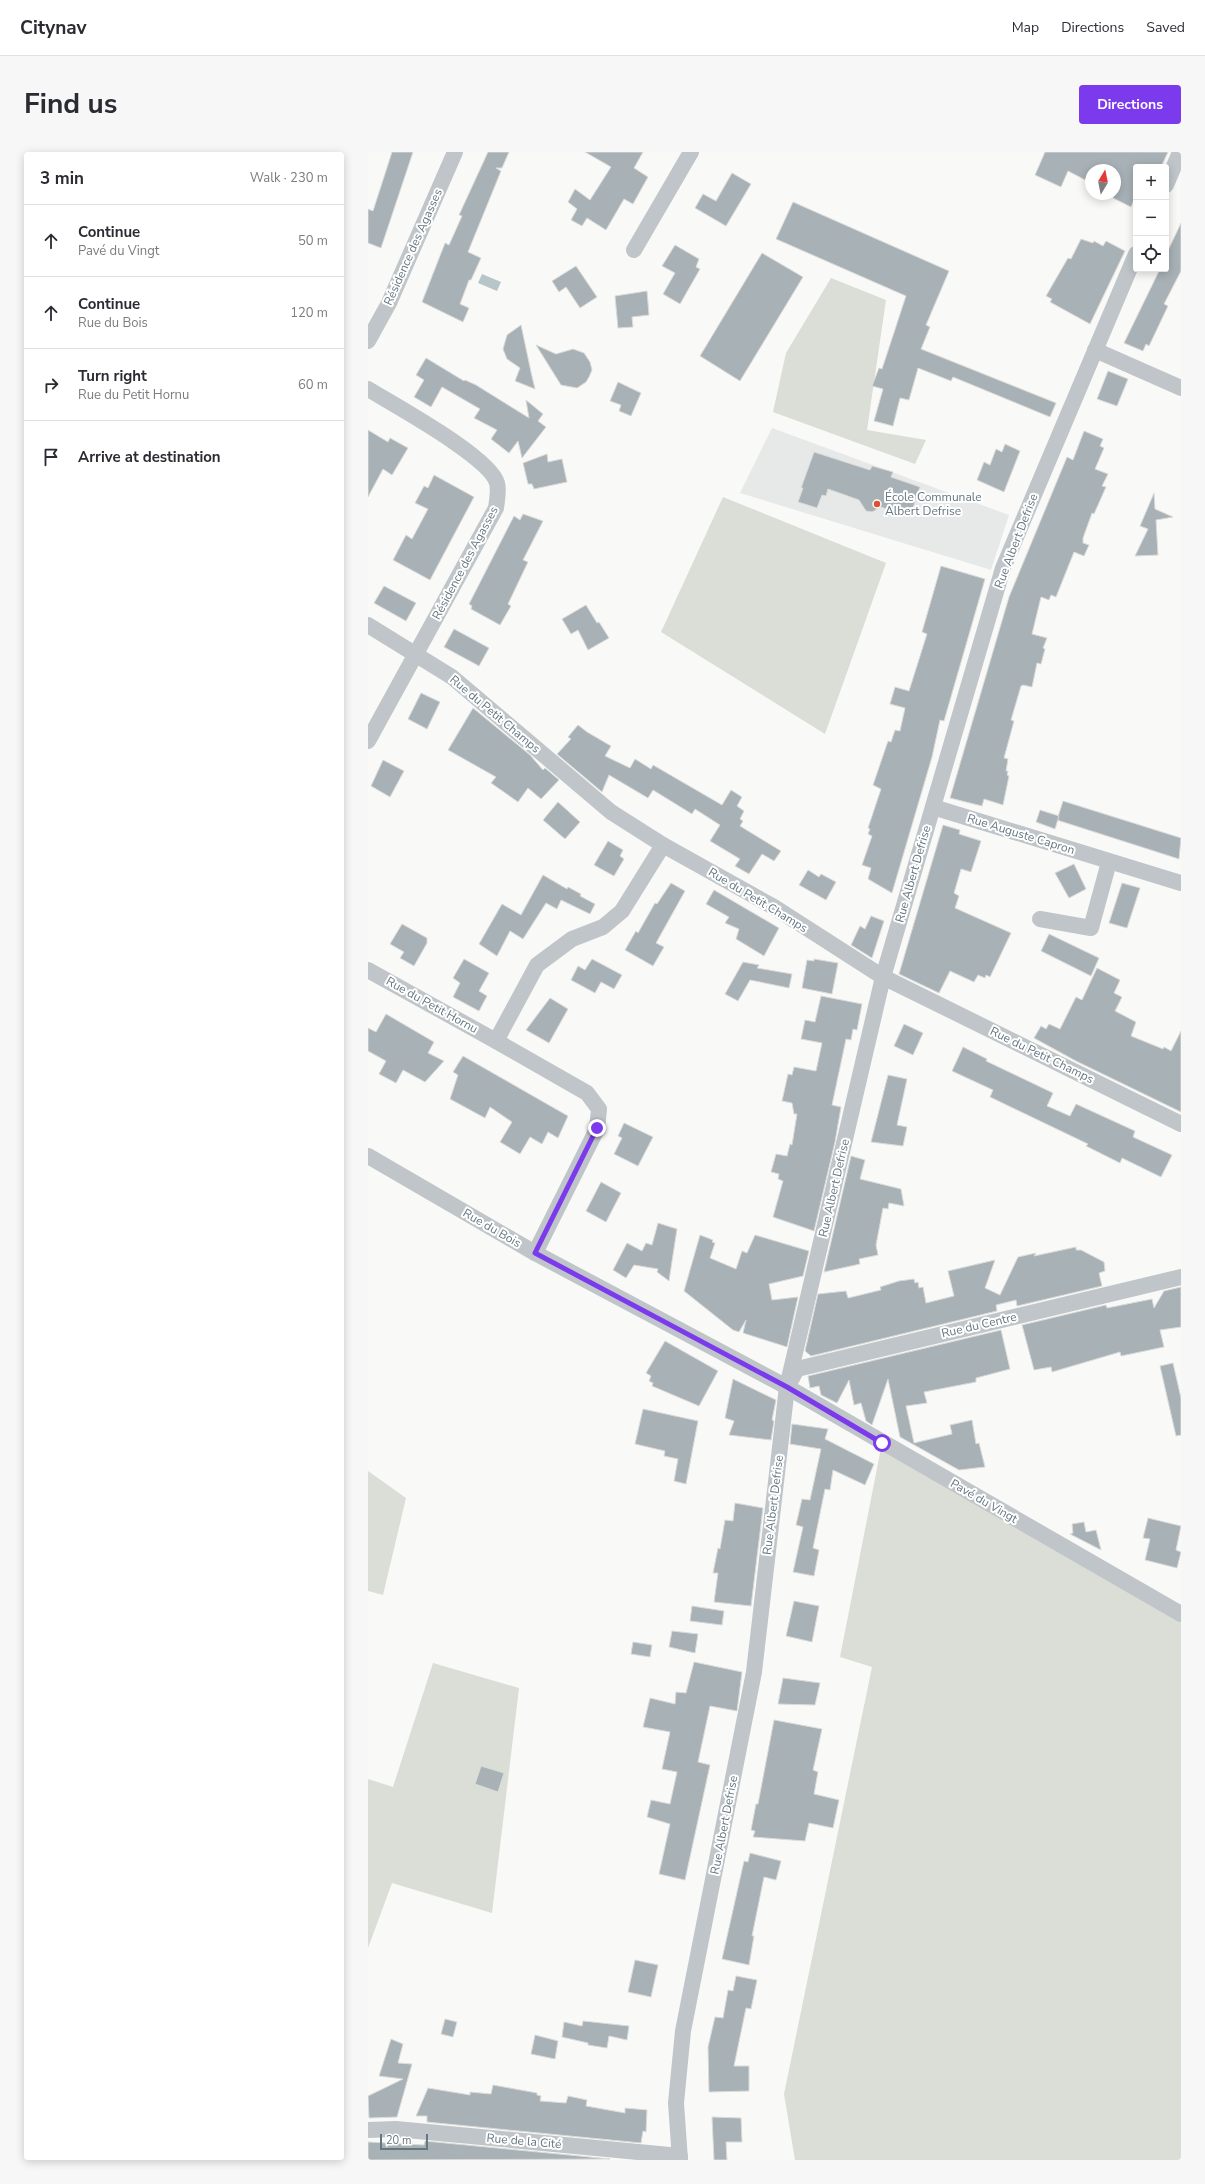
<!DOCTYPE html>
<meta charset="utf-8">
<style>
body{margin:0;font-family:"Nunito Sans",sans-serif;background:#f7f7f7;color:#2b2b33}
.controls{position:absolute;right:12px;top:12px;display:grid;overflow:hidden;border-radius:4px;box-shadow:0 2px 10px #0003}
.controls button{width:36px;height:36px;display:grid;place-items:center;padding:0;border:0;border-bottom:1px solid #e1e1e2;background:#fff;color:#2b2b33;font:20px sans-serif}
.compass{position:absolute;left:717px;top:12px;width:36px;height:36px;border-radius:50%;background:#fff;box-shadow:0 2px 10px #0003;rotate:10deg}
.scale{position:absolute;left:12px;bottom:10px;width:48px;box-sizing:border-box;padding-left:4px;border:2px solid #657781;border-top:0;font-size:11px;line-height:14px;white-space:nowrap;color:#657781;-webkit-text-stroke:3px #fff;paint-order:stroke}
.stop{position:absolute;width:12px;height:12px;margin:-9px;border:3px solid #7c3aed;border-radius:50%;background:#fff}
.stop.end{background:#7c3aed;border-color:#fff;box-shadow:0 1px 4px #0008}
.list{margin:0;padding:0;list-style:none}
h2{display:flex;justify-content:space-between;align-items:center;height:52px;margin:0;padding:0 16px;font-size:17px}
h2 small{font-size:13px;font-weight:400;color:#7c7c81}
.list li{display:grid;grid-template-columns:26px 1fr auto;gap:12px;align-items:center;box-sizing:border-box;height:72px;padding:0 16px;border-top:1px solid #e1e1e2}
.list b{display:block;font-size:15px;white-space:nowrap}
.list p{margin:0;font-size:13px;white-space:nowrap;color:#7c7c81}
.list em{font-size:13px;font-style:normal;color:#7c7c81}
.icon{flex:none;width:22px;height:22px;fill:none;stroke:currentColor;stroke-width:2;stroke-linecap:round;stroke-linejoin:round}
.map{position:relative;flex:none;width:813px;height:2008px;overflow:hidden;border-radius:4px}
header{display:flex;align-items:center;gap:24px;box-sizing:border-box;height:56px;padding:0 20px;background:#fff;border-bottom:1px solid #e1e1e2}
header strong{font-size:19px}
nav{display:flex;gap:22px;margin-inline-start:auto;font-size:14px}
.intro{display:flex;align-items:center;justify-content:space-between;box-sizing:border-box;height:96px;padding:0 24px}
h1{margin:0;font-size:28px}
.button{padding:10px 18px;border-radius:4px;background:#7c3aed;color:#fff;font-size:14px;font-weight:700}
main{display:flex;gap:24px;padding:0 24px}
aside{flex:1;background:#fff;border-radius:4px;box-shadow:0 2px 10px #0003}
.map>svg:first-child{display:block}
</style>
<header>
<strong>Citynav</strong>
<nav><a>Map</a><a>Directions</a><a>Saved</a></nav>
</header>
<div class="intro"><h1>Find us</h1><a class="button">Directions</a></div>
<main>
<aside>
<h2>3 min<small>Walk · 230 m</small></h2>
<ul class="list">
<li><svg class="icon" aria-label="ahead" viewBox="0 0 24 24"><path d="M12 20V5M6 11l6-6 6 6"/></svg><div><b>Continue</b><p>Pavé du Vingt</p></div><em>50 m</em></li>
<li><svg class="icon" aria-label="ahead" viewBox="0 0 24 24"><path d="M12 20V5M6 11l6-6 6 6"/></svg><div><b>Continue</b><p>Rue du Bois</p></div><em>120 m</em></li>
<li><svg class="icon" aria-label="right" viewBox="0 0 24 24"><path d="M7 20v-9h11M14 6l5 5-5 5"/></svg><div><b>Turn right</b><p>Rue du Petit Hornu</p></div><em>60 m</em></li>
<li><svg class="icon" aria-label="arrive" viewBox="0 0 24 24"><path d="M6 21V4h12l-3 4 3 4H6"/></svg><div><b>Arrive at destination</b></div></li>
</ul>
</aside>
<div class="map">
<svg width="813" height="2008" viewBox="0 0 813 2008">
<rect width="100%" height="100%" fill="#f9f9f7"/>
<path fill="#e7e9e8" d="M404 276 641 363 623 418 372 341Z"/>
<g fill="#daded7">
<path d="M463 126 518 148 499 278 558 288 547 312 405 260 418 201Z"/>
<path d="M355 345 518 411 457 582 293 480Z"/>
<path d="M514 1291 813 1462V2008H427L416 1942 504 1515 472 1505Z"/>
<path d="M0 1319 38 1346 15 1443 0 1439Z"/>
<path d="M65 1511 151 1536 124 1761 24 1731 0 1796V1627L25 1635Z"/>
</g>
<path fill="#b8c5c8" d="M114 122 133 130 129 139 110 131Z"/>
<g fill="#a7b1b6" stroke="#dbdbd9">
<path d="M24 0H45L13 96 0 91V57L5 59Z"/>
<path d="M120 0H141L134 16H128L133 19 100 100 113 106 103 128H101L92 152 101 156 95 170 54 150 77 91 81 93 94 64 91 63Z"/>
<path d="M217 0H275L266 16 280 25 265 52 256 47 238 78 219 66 214 74 203 68 209 57 200 50 207 37 222 48 243 15Z"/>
<path d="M677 0H800L793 15H768V43L763 55 745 46 746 44 742 42H747V18H723V31L700 19 693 35 667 23Z"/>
<path d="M364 21 383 32 358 74 327 56 335 42 348 49Z"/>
<path d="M425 50 581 119 558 173 562 175 553 197 688 251 682 265 585 225 583 229 550 216 541 248 532 246 525 274 506 269 515 237 504 234 511 216 514 217 538 144 408 87Z"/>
<path d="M813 71V119L796 152 800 154 781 194 778 192 775 199 756 191 792 117H798V103Z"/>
<path d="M713 87 725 91 726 89 735 94 738 89 757 99 722 172 682 150 684 147 678 144 700 106 703 107Z"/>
<path d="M307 93 331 107 328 115 332 117 312 152 295 142 307 121 294 114Z"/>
<path d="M394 101 435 125 372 229 332 204Z"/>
<path d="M208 114 229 145 212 156 198 135 191 140 184 129Z"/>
<path d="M279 139 281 163 264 165 265 175 250 176 247 144Z"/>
<path d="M153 173 163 220 167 237 147 229 152 216 139 207 135 197 139 183Z"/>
<path d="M168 193 188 202 205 197 216 201 222 210 224 218 221 225 218 230 209 236 193 233Z"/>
<path d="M58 206 96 229 97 228 108 233 161 266 158 248 175 262 170 269 178 275 154 306 150 289 141 301 123 287 129 278 106 266 112 257 74 235 63 255 46 245 56 228 48 223Z"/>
<path d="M740 219 760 227 749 254 729 247Z"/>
<path d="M250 230 273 241 263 264 251 259 253 253 242 249Z"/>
<path d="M0 278 20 290 22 286 40 296 24 323 15 317 0 345Z"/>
<path d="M716 279 735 287 732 294 736 296 727 317 740 322 734 334 738 335 726 362 724 361 715 386V391L721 393 716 404 706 400 688 445 683 443 681 448 673 445 664 482 679 486 675 496 677 497 673 512 669 511 664 535 655 533 653 534 643 568 646 569 636 606 640 607 638 619H640L639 623 641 624 635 653 616 647 614 654 582 646 641 445 699 305 705 308Z"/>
<path d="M637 292 652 299 636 340 609 328 616 310 622 313 628 297 634 300Z"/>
<path d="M446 300 502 318 504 314 525 320 523 325 552 335 542 365 513 355 504 360 498 359 491 348 460 337 458 344 454 343 449 356 430 350 435 336H433Z"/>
<path d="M179 302 180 310 194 307 199 330 166 337 164 332H160L155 311Z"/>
<path d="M66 323 106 345 62 428 25 408 38 383 44 387 60 357 47 351 56 334 60 336Z"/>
<path d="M786 341 787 357 805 365 788 368 790 403 767 404 780 377 772 374Z"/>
<path d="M155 362 175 369 155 408 160 410 140 452 143 454 132 473 103 457 104 454 101 452 146 364 152 368Z"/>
<path d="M573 414 617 427 576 569 572 568 564 605 524 741 500 727 503 716 494 713 504 684 500 682 502 677 500 676 513 637 505 633 520 589 523 590 527 578 532 579 537 556 522 552 527 535 541 539 559 482 554 480Z"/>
<path d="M16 434 48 451 38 469 6 451Z"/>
<path d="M218 453 229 471 231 470 241 486 220 498 210 478 203 482 194 467Z"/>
<path d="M86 477 121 496 111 514 76 495Z"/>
<path d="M53 541 72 550 59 577 40 567Z"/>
<path d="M105 556 162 603 175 618 177 616 191 628 173 647 160 636 150 650 123 631 128 625 80 598Z"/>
<path d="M210 573 219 580 243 594 237 604 262 616 267 607 283 617 285 613 354 653 363 638 374 645 369 654 376 659 372 667 375 669 372 674 413 699 406 709 394 702 381 722 367 714 372 707 342 689 352 673 327 657 324 662 285 638 280 646 241 623 234 640 189 602 203 587 200 585Z"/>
<path d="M15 608 36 619 22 645 3 634Z"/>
<path d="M695 649 813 686 811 707 689 668Z"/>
<path d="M190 650 212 670 197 687 175 668Z"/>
<path d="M672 658 691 664 687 677 668 670Z"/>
<path d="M575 673 592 678 591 682 613 689 603 720 593 717 586 741 591 744 587 756 643 781 622 825 618 823 617 826 610 823 606 830 582 819 571 841 531 822Z"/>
<path d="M240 689 255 698 252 704 256 707 246 724 226 713Z"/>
<path d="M706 712 718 737 701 746 687 721Z"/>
<path d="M440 718 451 725 453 722 468 730 458 748 431 733Z"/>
<path d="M175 723 199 737 200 735 213 742 212 744 227 752 222 762 193 748 189 757 178 751 155 787 142 779 129 804 111 792 134 752 153 763Z"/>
<path d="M303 731 317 739 288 791 296 795 285 814 257 798 268 779 270 781 287 751 289 752Z"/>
<path d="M754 731 772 736 759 776 741 771Z"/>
<path d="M346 738 411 776 396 804 368 787 371 777 357 771 361 765 338 752Z"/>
<path d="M503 764 516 769 504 806 483 793 492 774 497 777Z"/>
<path d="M34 772 59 786V791L46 814 32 806 36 800 22 792Z"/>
<path d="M681 782 731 806 723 824 673 799Z"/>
<path d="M96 807 121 821 111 839 119 844 111 859 85 845 92 831 85 826Z"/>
<path d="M224 807 254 823 246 837 233 830 227 841 203 828 210 814 217 818Z"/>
<path d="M446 807 470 811 464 842 434 836 439 808 446 809Z"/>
<path d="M375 810 391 813 389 816 424 822 421 836 382 828 370 849 357 842Z"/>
<path d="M729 816 752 828 746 841 754 845 747 859 768 870 763 884 795 897 796 895 803 899 813 879V960L708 909 666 886 673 874 678 877 681 872 692 877 708 845 714 848Z"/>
<path d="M453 844 494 852 489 878 485 877 483 888 478 887 464 953 473 955 467 990 446 1079 405 1065 415 1029 410 1027 411 1022 403 1020 408 1002 419 1004 422 992 424 993 429 962H426L424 951 414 949 420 922 424 923 426 915 448 919 454 891 433 887 437 868 447 870Z"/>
<path d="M182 846 200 857 181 891 158 878Z"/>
<path d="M18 862 66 890 60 901 76 909 57 930 35 918 28 931 11 922 18 909 0 899V876L8 880Z"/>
<path d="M536 872 555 881 545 903 526 894Z"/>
<path d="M595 895 619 907 618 909 685 941 679 954 702 964 708 952 767 979 765 985 804 1003 793 1025 754 1006 752 1011 718 994 720 992 622 945 625 938 584 919Z"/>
<path d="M95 904 200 964 190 986 180 980 174 992 162 985 152 1002 132 990 144 970 122 955 117 966 82 947 90 923 85 920Z"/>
<path d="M520 923 539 927 529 973 539 975 535 994 503 990Z"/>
<path d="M256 971 285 985 270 1014 246 1002 254 986 250 984Z"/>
<path d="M483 1004 497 1008 492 1027 533 1037 536 1054 521 1051 520 1057 515 1056 508 1093 510 1103 491 1107 492 1112 456 1120Z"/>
<path d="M233 1030 253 1041 238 1070 218 1059Z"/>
<path d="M290 1071 309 1077 301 1129 289 1120 290 1117 266 1113 258 1126 245 1118 259 1091 274 1099 278 1091 284 1093Z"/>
<path d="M332 1083 345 1088 344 1090 347 1091 342 1106 368 1117 374 1099 379 1101 387 1083 441 1099 435 1124 401 1132 404 1148 430 1145 419 1195 375 1181 378 1168 371 1180 365 1178 316 1139Z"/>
<path d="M708 1095V1098H713L736 1110 737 1119 731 1121 734 1134 649 1154 648 1148 628 1153 629 1159 443 1204 437 1199 450 1142 478 1139 480 1146 513 1138 512 1135 531 1129 546 1127 547 1131 550 1130 551 1136 555 1135 558 1151 586 1144 580 1119 627 1108 617 1136 632 1143 650 1105 668 1101 666 1104Z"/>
<path d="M813 1135V1175L792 1178 796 1195 753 1204 752 1200 684 1220 683 1215 666 1218 654 1173 738 1153 739 1156 784 1147 786 1156 796 1139Z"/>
<path d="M633 1178 642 1217 608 1226V1230L556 1240 559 1251 538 1254 546 1291 584 1282 582 1273 604 1268 608 1292 611 1291 617 1315 591 1318 532 1285 520 1227 504 1273 498 1269 493 1251 486 1253 481 1228 469 1251 453 1243 451 1234 442 1236 440 1224Z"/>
<path d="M297 1189 350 1219 331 1254 284 1234 285 1231 281 1229 283 1224 278 1221Z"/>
<path d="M805 1211 813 1246V1283L808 1284 792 1214Z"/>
<path d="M365 1227 408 1248 404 1268 406 1269 403 1288 361 1283 366 1269 357 1266Z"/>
<path d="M275 1257 330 1269 318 1332 306 1329 310 1307 296 1304 297 1299 267 1292Z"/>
<path d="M424 1272 460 1277 457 1287 506 1312 497 1333 465 1318 462 1338 457 1337 445 1396 451 1398 446 1424 425 1420 435 1375 428 1373 434 1347 442 1348 453 1297 422 1292Z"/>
<path d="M367 1351 395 1356 383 1454 346 1450 350 1421H345L350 1396 352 1397 357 1368 365 1369Z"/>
<path d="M780 1366 813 1374 808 1398 813 1400 809 1416 777 1408 782 1387 775 1386Z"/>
<path d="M716 1370 718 1380 728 1378 733 1398 702 1382 705 1381 704 1372Z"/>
<path d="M426 1449 451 1454 444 1490 418 1484Z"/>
<path d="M324 1454 356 1459 354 1473 322 1469Z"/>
<path d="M304 1479 330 1482 327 1501 301 1495Z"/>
<path d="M265 1490 284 1493 282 1505 263 1502Z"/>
<path d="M326 1510 374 1520 369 1559 342 1554 330 1610 342 1613 317 1728 291 1722 302 1672 279 1665 283 1648 302 1652 309 1620 294 1617 302 1580 275 1575 282 1546 307 1552 308 1540 318 1541Z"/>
<path d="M415 1526 452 1531 447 1553 410 1552Z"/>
<path d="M406 1568 454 1577 445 1618 450 1620 446 1642 471 1648 465 1676 441 1671 437 1689 385 1685 387 1679 383 1678 388 1652H390Z"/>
<path d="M113 1614 136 1621 130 1640 107 1632Z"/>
<path d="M382 1701 413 1709 408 1728 396 1725 384 1784H386L381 1813 354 1807 376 1709 380 1710Z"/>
<path d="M267 1808 290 1813 283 1845 260 1840Z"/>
<path d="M368 1824 389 1828 383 1857 378 1856 366 1914H381V1939L341 1940 340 1895 347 1865 355 1866 360 1838 365 1839Z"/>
<path d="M77 1867 89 1870 85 1885 73 1882Z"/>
<path d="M215 1869 261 1874 259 1888 241 1884 239 1896 220 1893V1891L194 1885 196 1870 214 1874Z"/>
<path d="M167 1883 190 1889 187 1907 163 1902Z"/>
<path d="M23 1887 35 1892 30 1911 44 1912 29 1965 1 1966 0 1944 35 1927 11 1924Z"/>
<path d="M125 1933 169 1941V1943L173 1944 172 1949 198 1951 200 1944 219 1948 218 1954 257 1961V1956L279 1958 278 1980 275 1979 273 1991 59 1970V1964H48L60 1936 102 1943V1940L123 1942Z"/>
<path d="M344 1965 373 1966 374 1990H358L359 2008H346Z"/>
<path d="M57 1989 242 2007 0 2008V1990L56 1993Z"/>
</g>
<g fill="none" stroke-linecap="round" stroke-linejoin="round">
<g stroke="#c0c5c9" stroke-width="16">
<path d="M798 33 812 0"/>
<path d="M266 98 323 0"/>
<path d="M0 189 21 151 87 0"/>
<path d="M727 198 813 236"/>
<path d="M0 237C26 253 122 305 129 331 131 338 129 349 128 356L0 589"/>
<path d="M0 473 84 525 243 660 295 693 406 755 515 825 813 972"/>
<path d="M565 655 813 731"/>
<path d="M672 767 723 776 741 710"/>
<path d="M0 818 128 889 219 941 231 957 229 977 167 1101"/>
<path d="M128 889 169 813 204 787 235 775 254 759 295 693"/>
<path d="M0 1004 167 1101 419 1235 813 1462"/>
<path d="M422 1230 429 1217 813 1125"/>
<path d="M0 1978 28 1977 312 2004"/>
<path d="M312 2008 308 1951 315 1879 386 1520 419 1235 515 825 635 416 768 102"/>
</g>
</g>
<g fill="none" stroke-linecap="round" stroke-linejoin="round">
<path stroke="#7c3aed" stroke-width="5" d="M229 976 167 1101 419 1235 514 1291"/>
</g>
<circle fill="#de5033" stroke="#fff" stroke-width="1.5" cx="509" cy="352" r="4"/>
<g text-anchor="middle" stroke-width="4" stroke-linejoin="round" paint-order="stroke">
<g font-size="12" fill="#657781" stroke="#fff">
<text transform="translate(45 95) rotate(-66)" y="4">Résidence des Agasses</text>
<text transform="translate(648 389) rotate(-69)" y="4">Rue Albert Defrise</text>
<text transform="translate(97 411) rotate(-62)" y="4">Résidence des Agasses</text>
<text transform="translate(127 562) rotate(40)" y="4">Rue du Petit Champs</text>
<text transform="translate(653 682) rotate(17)" y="4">Rue Auguste Capron</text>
<text transform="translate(545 722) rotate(-74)" y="4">Rue Albert Defrise</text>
<text transform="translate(390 748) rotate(31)" y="4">Rue du Petit Champs</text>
<text transform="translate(64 853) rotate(29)" y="4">Rue du Petit Hornu</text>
<text transform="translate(674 903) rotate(26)" y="4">Rue du Petit Champs</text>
<text transform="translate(466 1036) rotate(-77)" y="4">Rue Albert Defrise</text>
<text transform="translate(124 1076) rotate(30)" y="4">Rue du Bois</text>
<text transform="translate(611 1173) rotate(-13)" y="4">Rue du Centre</text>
<text transform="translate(616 1349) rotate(30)" y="4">Pavé du Vingt</text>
<text transform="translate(405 1353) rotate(-83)" y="4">Rue Albert Defrise</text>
<text transform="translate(356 1673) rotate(-79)" y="4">Rue Albert Defrise</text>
<text transform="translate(156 1989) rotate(5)" y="4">Rue de la Cité</text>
</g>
<g font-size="12" fill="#657781" stroke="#fff" text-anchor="start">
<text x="517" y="349">École Communale<tspan x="517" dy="14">Albert Defrise</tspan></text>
</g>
</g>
</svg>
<div class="controls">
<button>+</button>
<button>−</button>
<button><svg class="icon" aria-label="locate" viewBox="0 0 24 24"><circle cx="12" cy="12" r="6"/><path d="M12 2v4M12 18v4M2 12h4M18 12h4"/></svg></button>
</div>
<svg class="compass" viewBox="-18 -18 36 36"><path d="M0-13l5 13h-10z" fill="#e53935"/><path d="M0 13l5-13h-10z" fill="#7c7c81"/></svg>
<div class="scale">20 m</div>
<div class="stop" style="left:514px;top:1291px"></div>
<div class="stop end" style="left:229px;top:976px"></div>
</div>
</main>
